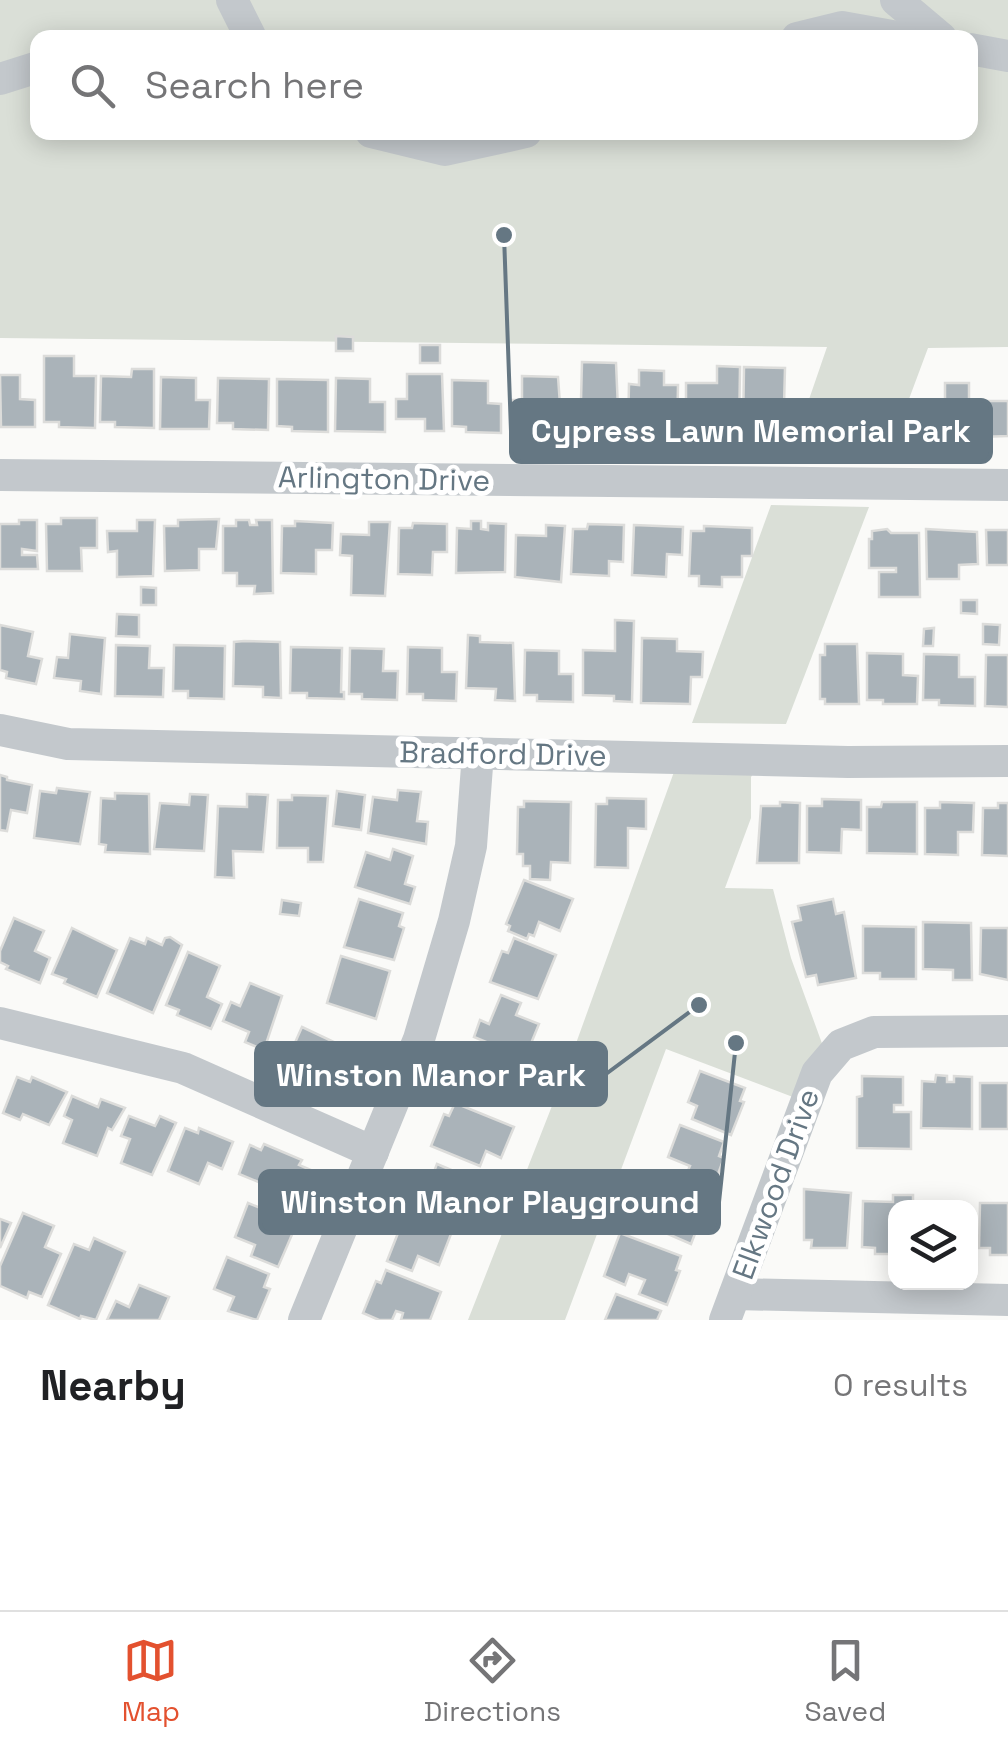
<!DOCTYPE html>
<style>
body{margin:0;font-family:"Space Grotesk",sans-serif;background:#f6f6f6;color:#202124}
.controls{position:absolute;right:30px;bottom:30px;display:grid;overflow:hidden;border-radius:20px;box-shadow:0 5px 25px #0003}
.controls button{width:90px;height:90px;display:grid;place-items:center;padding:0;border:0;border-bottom:2px solid #e0e0e0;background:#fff;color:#202124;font:50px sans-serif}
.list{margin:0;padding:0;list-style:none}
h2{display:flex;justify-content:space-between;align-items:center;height:130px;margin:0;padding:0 40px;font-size:42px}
h2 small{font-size:32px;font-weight:400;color:#757577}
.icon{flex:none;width:55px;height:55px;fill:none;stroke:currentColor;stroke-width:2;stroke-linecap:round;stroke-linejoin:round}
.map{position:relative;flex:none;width:1008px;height:1320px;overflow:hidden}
.search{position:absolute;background:#fff;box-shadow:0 5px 25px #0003;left:30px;right:30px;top:30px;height:110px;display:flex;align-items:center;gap:25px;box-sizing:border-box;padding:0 35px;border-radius:20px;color:#757577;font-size:38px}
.sheet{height:290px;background:#fff}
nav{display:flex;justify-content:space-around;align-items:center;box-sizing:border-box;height:140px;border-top:2px solid #e0e0e0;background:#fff;font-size:28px;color:#757577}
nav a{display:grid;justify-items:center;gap:5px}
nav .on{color:#e3512f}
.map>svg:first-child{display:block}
</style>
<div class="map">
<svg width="1008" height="1320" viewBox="0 0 1008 1320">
<rect width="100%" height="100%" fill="#fafaf8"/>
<g fill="#dadfd7" fill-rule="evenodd">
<path d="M0 0H1008V347L928 348 890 450 793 446 827 347 0 338ZM38 38H970V132H38Z"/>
<path d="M771 505 869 507 786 724 692 723Z"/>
<path d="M679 758 762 760 751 777V818L725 888 773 889 791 958 828 1060 806 1102 666 1049 565 1320H468L570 1060Z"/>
</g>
<g fill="#aab3b9" stroke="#dcdcda" stroke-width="2.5">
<path d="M336 336 353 337V351H336Z"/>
<rect x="420" y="345" width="20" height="18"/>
<path d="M44 356H74V376H96L95 428 59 427V422H44Z"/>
<path d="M582 362 616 363 619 432H600V421H571V400H581Z"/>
<path d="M717 366 740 367 739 434H699V429H686V383H717Z"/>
<path d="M744 367 785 368 784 406H793L792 437H757V431H743Z"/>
<path d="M132 369H154V428L115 427V422H100L101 376 131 377Z"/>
<path d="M639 370 664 371V385H678L677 434 640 433V429H628L629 384 639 385Z"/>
<path d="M407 374H442L444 431H425V419H396V399H407Z"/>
<path d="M0 375H20V399L35 400V427H1Z"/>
<path d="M522 376 558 377 562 432 540 431V422L511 421 512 400H522Z"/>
<path d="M161 377 196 378V400H210L209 429H160Z"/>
<path d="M218 378 269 379 268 430 233 429V423H217Z"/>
<path d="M336 378 370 379V402H385V432L335 431Z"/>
<path d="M277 379 328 380V432L292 431V427L277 426Z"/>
<path d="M452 380 488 381V403L501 404V433L466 432V427L452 426Z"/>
<path d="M945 383H969V437H918V400H945Z"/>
<path d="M981 401H1008V436L980 437Z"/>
<path d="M61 518H97V548H81L82 571H47L46 524H61Z"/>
<path d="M219 519 216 549H199V570L165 571 164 526H178V520Z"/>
<path d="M19 520H37V551L22 549V555H37L38 569H0V524H19Z"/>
<path d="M137 520H155L153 576 117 577V551L108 552 107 531H137Z"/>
<path d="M236 520H249L250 525H257L256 520H272L273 593 254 594 255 586H237V573H223V526H236Z"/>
<path d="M295 521 333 523 332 550H316V574L281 573 282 526H295Z"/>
<path d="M471 521H481V529L488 530V523L506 524 505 572 456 573 457 528 471 529Z"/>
<path d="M369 522H390L385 596 351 595 352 556 340 555 341 534 369 535Z"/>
<path d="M413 523 447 524V552H433L432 575 398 574 399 528H412Z"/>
<path d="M588 524 624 525 623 562 609 561V576L571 574 573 529H587Z"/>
<path d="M546 525 565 526 561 582 515 577 516 535 546 536Z"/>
<path d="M634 525 683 527 682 555 667 554 666 577 632 575Z"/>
<path d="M704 526 752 528V556H742V577H722V587L699 586V576H689L691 531H704Z"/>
<path d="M887 529 891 533H919L920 597H879V572H896V568H869V539H872V531Z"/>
<path d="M926 529 977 532 978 564 959 565V579H927Z"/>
<path d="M986 530H1008V565H987Z"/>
<path d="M141 587 156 588V605H141Z"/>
<path d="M961 600H977V614L961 613Z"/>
<path d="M117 614 139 615V637L116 636Z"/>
<path d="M615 620 634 621 632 702 614 701V696L583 695V650L615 651Z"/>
<path d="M983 624 1000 625 999 645 983 644Z"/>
<path d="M0 625 33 632 28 656 42 659 36 684 6 678 7 672 0 670Z"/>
<path d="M934 628 933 646H923L924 629Z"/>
<path d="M70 634 105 638 101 694 80 691 81 681 54 678 57 657 68 658Z"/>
<path d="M468 635 480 636V642L513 643 515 701 495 700 496 689 466 688Z"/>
<path d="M642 638 677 639V651L703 652 702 677H691L690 704 641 703Z"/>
<path d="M244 641 280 642 281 698 263 697V687L233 686 234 642Z"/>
<path d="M825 644H857L859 704H825V699H820V655H825Z"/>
<path d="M116 645 150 646 149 668H164L163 697 115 696Z"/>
<path d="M174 645 225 646 224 699 188 698V691H173Z"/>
<path d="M291 647 342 648 341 692H344V699L307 698V693H290Z"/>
<path d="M408 647 442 648V672H457L456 701 423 700V694H407Z"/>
<path d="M350 648 384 649 383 671H398L397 700 362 699V694H349Z"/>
<path d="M525 650 559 651V674H573V702L537 701V695H524Z"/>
<path d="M867 653 903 654V675L918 676 917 704H883V700H867Z"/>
<path d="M924 654 959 655V677H975V706L939 705V700H923Z"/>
<path d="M986 655H1008V707L985 706Z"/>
<path d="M0 775 7 777V780L32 785 27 813 11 810 7 831 0 830Z"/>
<path d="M57 788 90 792 80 844 34 838 40 791 56 793Z"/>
<path d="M398 790 421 792 417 821 428 822 426 844 368 833 373 797 397 800Z"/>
<path d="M337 791 365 795 361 830 333 826Z"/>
<path d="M115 793 149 794 150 854 105 852 106 845 99 844 101 798 115 799Z"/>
<path d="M190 794 208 795 204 851 154 849 160 803 189 805Z"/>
<path d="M247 794 268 795 263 852 233 851 234 878 215 877 218 806 247 807Z"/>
<path d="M292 795 328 796 323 862H308V848H277L278 800H292Z"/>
<path d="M607 798 646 799V829L628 828V868L595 867 596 804H607Z"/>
<path d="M822 799 861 800V830L842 829 841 853 807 852V806H822Z"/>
<path d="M524 801 571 802 570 863 551 862 550 880 530 879V866H523V854H517L518 807H524Z"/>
<path d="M780 802 800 803 799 863H757L761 806H780Z"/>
<path d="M882 802H917V854L867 853V807H881Z"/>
<path d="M940 802 974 803 973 832H958V855L925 854V808H940Z"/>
<path d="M998 803H1008V856L982 855 983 808H998Z"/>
<path d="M393 849 413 856 405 884 415 887 410 904 355 887 366 852 390 860Z"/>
<path d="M524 880 573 899 560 931 539 922 534 936 529 934 527 939 508 931 510 926 506 924Z"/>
<path d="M359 899 403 913 399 926 404 928 394 960 344 947Z"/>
<path d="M833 899 836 914 844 912 856 978 818 985 816 975 806 977 792 922 801 920 798 906Z"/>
<path d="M282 900 301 903 299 916 280 914Z"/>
<path d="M14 918 44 931 35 951 50 958 40 983 6 969 8 966 0 962V951Z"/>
<path d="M923 922 971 923 972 980H953V970L923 969Z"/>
<path d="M863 926 916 927V979H880V973H863Z"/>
<path d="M72 928 117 950 97 997 64 983 66 979 52 974Z"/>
<path d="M981 928H1008V980L980 974Z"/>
<path d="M170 937 182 945 153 1013 107 993 130 938 145 944 147 938 162 945 165 938Z"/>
<path d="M514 938 556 955 538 999 490 982 502 951 508 953Z"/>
<path d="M188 952 220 966 207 997 222 1004 211 1029 177 1015 179 1010 166 1005Z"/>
<path d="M341 956 390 971 376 1019 327 1003Z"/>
<path d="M250 983 282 996 264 1050 245 1042 249 1032 223 1021 231 1002 240 1006Z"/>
<path d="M501 995 521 1003 516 1015 539 1024 525 1058 474 1037 480 1020 489 1024Z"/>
<path d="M302 1027 351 1050 348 1057 358 1062 350 1080 338 1075 335 1081 299 1065 301 1058 290 1054Z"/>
<path d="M700 1071 745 1088 740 1101 744 1102 731 1135 692 1119 697 1106 688 1102Z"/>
<path d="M936 1075 947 1076V1082H954V1076L972 1077V1129L921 1128 922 1081 935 1082Z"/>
<path d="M862 1076 903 1077V1105H894V1112H911V1149L857 1148V1097L862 1096Z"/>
<path d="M17 1077 30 1082 32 1077 67 1092 49 1125 23 1114 20 1120 3 1113Z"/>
<rect x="980" y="1083" width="28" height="46"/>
<path d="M72 1096 98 1107 101 1099 125 1108 112 1130 108 1128 97 1156 63 1143 72 1120 64 1116Z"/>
<path d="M455 1103 514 1127 501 1158 486 1151 480 1166 431 1146 444 1114 449 1116Z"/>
<path d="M129 1116 155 1126 160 1116 176 1123 152 1175 121 1163 130 1139 121 1136Z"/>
<path d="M680 1125 724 1142 719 1156 724 1158 712 1190 684 1179 690 1166 668 1157Z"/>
<path d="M185 1128 198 1133 199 1128 233 1142 222 1169 208 1163 199 1184 168 1171Z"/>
<path d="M264 1144 302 1160 299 1165 313 1171 302 1200 239 1174 250 1145 261 1150Z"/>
<path d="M437 1164 456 1172 451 1183 475 1192 462 1225 406 1207 414 1187 426 1192Z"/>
<path d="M677 1186 697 1194 686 1222 698 1226 691 1244 638 1221 650 1189 673 1197Z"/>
<path d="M804 1189 851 1193 847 1248H811L812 1240H804Z"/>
<path d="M893 1195H913V1208H896V1254H875V1248L862 1247 863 1201 893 1202Z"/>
<path d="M248 1203 297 1223 278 1267 251 1256 255 1245 235 1237Z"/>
<path d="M980 1203H1008V1255H990V1248H979Z"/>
<path d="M23 1213 54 1226 45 1247 61 1254 42 1297 29 1292 27 1298 0 1286V1266Z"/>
<path d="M409 1217 451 1234 439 1265 418 1256 412 1271 387 1261 400 1228 403 1230Z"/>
<path d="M0 1219 11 1223 0 1248Z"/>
<path d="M620 1233 681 1256 676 1270 680 1271 667 1305 639 1294 645 1280 629 1274 625 1285 604 1276Z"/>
<path d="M94 1238 125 1252 96 1320 81 1316 80 1319 48 1305 74 1244 89 1250Z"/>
<path d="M227 1257 269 1274 264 1287 270 1289 257 1320 228 1311 234 1297 214 1289Z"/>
<path d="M386 1270 441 1292 430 1320H401L403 1313 396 1311 392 1320H379L363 1313 376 1281 381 1283Z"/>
<path d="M139 1285 169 1297 159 1320H107L116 1301 129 1307Z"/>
<path d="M616 1294 661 1311 657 1320H605Z"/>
</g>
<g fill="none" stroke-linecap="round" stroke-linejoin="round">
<g stroke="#c3c8cc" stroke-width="32">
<path d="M232 0 251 38"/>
<path d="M896 0 941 38"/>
<path d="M797 38 842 27 903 38"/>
<path d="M970 49 1008 56"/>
<path d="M0 79 38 67"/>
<path d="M371 132 445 150 526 132"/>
<path d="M0 475 1008 485"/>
<path d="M0 730 68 744 848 762 1008 761"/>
<path d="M0 1023 183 1068 373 1152"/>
<path d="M735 1294 1008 1300"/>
<path d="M304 1320 419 1039 454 921 471 846 478 753"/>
<path d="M725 1320 817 1073 841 1045 874 1032 1008 1031"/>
</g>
</g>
<g text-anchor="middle" stroke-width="10" stroke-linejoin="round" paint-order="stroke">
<g font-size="30" fill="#657783" stroke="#fff">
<text transform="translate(384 479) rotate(1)" y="10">Arlington Drive</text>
<text transform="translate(503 754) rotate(1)" y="10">Bradford Drive</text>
<text transform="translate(776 1184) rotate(-70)" y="10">Elkwood Drive</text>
</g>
</g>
<path fill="none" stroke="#657783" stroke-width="4" d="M504 235L511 431M699 1005L606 1074M736 1043L719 1202"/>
<g fill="#657783" stroke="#fff" stroke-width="4">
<circle cx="504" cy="235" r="10"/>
<circle cx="699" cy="1005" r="10"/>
<circle cx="736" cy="1043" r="10"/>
</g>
<g fill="#657783" stroke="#657783" stroke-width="4">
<rect x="511" y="400" width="480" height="62" rx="10"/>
<rect x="256" y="1043" width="350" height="62" rx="10"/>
<rect x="260" y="1171" width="459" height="62" rx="10"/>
</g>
<g font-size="32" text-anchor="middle" font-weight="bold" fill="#fff">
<text x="751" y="442">Cypress Lawn Memorial Park</text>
<text x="431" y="1086">Winston Manor Park</text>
<text x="490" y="1213">Winston Manor Playground</text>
</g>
</svg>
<div class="controls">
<button><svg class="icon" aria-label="layers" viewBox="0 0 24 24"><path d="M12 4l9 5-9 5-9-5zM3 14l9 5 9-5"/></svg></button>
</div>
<div class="search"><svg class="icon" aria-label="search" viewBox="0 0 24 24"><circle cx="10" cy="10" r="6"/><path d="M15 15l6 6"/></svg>Search here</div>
</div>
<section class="sheet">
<h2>Nearby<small>0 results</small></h2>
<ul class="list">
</ul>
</section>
<nav>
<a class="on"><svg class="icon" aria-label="map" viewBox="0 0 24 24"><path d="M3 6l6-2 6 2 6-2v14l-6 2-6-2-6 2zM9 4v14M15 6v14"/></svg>Map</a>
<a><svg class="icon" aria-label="directions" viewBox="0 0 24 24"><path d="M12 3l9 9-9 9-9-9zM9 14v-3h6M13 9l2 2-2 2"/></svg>Directions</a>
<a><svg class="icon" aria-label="saved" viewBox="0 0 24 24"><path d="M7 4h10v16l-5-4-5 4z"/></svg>Saved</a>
</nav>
